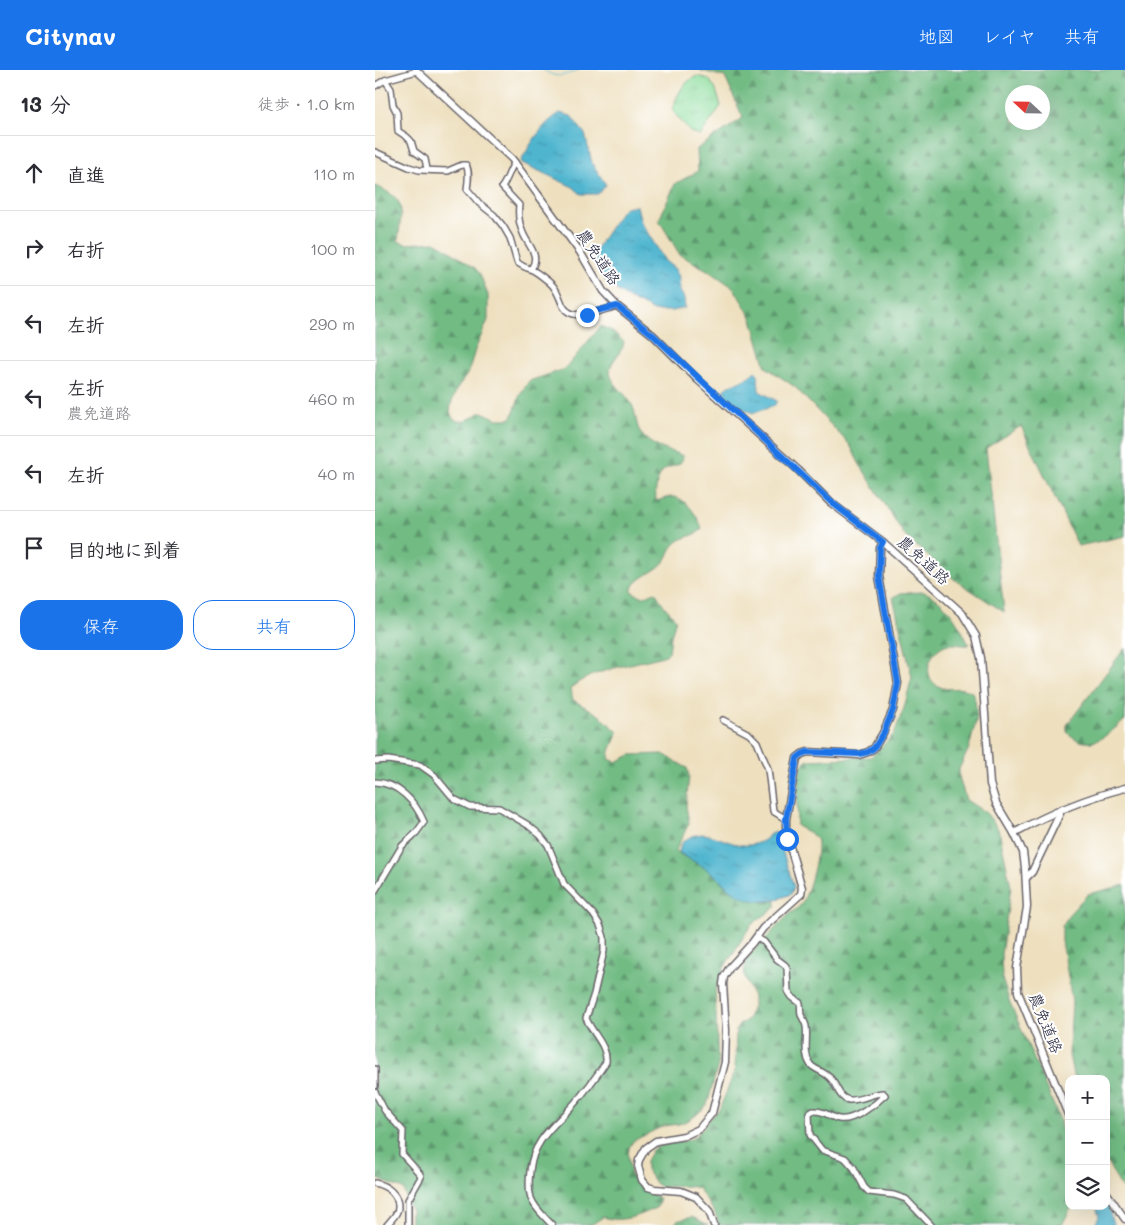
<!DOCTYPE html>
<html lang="ja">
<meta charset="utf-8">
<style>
body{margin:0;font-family:Mali,"Klee One",sans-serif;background:#f7f7f7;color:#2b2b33}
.controls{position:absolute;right:15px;bottom:15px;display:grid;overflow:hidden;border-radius:10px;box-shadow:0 5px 20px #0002}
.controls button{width:45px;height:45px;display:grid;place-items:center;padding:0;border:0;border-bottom:1px solid #e1e1e2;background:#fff;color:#2b2b33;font:25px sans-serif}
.compass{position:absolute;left:630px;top:15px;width:45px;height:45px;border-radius:50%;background:#fff;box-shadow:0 5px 20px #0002;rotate:292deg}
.stop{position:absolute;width:15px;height:15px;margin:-11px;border:4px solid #1a73e8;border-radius:50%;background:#fff}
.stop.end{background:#1a73e8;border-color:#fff;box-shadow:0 1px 5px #0008}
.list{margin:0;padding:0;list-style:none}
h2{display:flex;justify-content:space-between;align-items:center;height:65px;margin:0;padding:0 20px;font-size:21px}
h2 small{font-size:16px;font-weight:400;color:#7c7c81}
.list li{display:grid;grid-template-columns:32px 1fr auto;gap:15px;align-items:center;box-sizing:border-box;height:75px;padding:0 20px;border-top:1px solid #e1e1e2}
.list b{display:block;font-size:19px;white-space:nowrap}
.list p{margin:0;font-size:16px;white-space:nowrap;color:#7c7c81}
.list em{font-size:16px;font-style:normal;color:#7c7c81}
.actions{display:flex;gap:10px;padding:15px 20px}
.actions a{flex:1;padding:11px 0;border:1px solid #1a73e8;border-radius:20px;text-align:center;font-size:18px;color:#1a73e8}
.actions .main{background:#1a73e8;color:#fff}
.icon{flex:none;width:28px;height:28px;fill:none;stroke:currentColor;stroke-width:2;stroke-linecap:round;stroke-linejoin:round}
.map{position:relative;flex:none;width:750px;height:1155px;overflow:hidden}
header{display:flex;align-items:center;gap:30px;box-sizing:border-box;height:70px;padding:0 25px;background:#1a73e8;color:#fff}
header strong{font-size:24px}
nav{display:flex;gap:28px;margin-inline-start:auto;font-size:18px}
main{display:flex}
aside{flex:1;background:#fff}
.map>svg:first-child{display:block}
</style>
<header>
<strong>Citynav</strong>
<nav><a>地図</a><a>レイヤ</a><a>共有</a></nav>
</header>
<main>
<aside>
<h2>13 分<small>徒歩 · 1.0 km</small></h2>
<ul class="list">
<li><svg class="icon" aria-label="ahead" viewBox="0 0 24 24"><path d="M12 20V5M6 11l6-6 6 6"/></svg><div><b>直進</b></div><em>110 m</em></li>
<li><svg class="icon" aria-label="right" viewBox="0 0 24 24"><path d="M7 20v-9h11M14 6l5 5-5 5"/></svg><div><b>右折</b></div><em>100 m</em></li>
<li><svg class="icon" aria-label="left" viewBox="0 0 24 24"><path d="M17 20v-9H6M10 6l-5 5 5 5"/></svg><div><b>左折</b></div><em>290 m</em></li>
<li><svg class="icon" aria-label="left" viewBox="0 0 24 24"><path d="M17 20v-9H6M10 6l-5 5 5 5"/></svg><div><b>左折</b><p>農免道路</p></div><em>460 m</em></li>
<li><svg class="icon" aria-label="left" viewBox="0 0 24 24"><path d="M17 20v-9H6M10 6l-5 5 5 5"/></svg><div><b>左折</b></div><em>40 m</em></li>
<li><svg class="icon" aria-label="arrive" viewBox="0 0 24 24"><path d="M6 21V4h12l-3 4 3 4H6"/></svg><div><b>目的地に到着</b></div></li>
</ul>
<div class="actions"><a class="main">保存</a><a>共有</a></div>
</aside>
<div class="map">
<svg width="750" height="1155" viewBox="0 0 750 1155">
<defs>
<pattern id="grass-tufts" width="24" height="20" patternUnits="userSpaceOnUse" patternTransform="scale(1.25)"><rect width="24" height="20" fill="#8ddd9d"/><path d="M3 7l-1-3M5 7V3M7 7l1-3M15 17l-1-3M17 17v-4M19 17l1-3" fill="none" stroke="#79bd88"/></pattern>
<pattern id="forest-firs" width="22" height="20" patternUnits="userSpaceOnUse" patternTransform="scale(1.25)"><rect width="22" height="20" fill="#72bc84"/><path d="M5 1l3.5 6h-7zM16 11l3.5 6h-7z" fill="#5d986d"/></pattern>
<pattern id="water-ripples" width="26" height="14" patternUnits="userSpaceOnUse" patternTransform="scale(1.25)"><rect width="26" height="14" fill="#50b5cf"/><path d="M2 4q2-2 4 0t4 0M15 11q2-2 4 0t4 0" fill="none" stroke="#4293a9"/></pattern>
</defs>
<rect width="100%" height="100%" fill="#fff"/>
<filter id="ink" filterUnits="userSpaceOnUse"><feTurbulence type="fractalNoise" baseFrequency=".02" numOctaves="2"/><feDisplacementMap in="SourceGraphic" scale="10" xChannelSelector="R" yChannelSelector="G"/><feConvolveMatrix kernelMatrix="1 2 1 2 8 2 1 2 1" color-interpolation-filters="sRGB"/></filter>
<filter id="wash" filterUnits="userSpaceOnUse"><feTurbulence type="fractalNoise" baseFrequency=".0096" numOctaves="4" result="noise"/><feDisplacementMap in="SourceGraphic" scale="20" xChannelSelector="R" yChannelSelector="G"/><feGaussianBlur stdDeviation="1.12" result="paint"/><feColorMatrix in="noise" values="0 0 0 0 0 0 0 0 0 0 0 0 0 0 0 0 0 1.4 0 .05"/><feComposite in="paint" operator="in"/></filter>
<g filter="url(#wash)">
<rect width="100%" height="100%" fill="#eee0bf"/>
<path fill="url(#grass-tufts)" stroke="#58806c" d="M322 6 334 9 341 20 346 36 325 66 315 62 297 40C302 26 307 12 322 6Z"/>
<g fill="url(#forest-firs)" stroke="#4a6f60" fill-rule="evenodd">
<path d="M324 0H750V466L703 476 646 356 611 378 629 542 579 509 530 466 484 393 475 375 420 317 391 297 377 249 359 218 336 202 305 185 284 150 300 114 323 101 322 79 368 48 350 7ZM668 22V52H638V22Z"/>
<path d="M0 116C34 130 26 139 23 171L31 174 59 172 69 177 100 198 105 204 113 225V250L100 280 93 303 82 318 76 334 75 342 78 349C89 355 96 347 107 342L122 349H134L137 347 145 325 154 311 190 299 226 256 237 261 249 272C248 283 235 290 235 302 235 312 251 324 256 333 263 344 259 359 270 368 281 379 295 380 308 386 308 398 293 394 287 402 281 410 280 421 281 431 286 430 292 427 297 427 311 427 324 448 327 459 320 467 307 466 300 474 295 478 294 486 290 491 281 502 266 505 257 518V522L268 527 280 522 290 537 301 549 296 566 294 582 291 585C266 593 212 600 195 619L198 630 224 645 243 662 235 681 234 689 241 692 256 685 288 684 312 698 314 706 311 736 314 753 301 780 306 785 317 789 335 801 355 820 389 832 401 831V837L376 855 350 896 340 920 343 995 332 1035 320 1046 312 1051 304 1054 288 1056 258 1071 254 1078 253 1086 256 1106 266 1117 285 1129 282 1137C266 1146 245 1153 228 1147L216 1155H36V1141L28 1119 0 1108Z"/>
<path d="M549 522C572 531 584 554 594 575 586 576 577 572 570 575 554 581 546 607 563 616 574 622 585 615 597 622L600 630 602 647 594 678 584 699V707L591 730 611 743 622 757 625 765 636 817 626 884 627 909 635 933 685 1050 694 1121V1136H696V1138L687 1155H344L340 1143 323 1118 314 1116 286 1117 280 1113 271 1099V1091L277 1080 284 1076 314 1070 321 1066 345 1038 360 1000 361 960 365 954 372 950 378 936V927L369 904 372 888 415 843C420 840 424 838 427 833 433 824 446 779 441 769 438 763 428 760 422 756 421 748 423 700 427 695 429 693 431 691 434 690L496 687 519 664 529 638 537 607 518 527 526 523Z"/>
<path d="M750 578V650C730 666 715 684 692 662V655Z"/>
<path d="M750 815V1124L731 1090V1009H699L694 985 697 931 687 871V856L696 842 713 824Z"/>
<path d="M317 1147 333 1155H299L302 1151Z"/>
</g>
<g fill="url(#water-ripples)" stroke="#396c85">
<path d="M185 43 196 46 210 64 217 93 231 115 223 124H206L198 117 147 93 146 91C156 73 167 54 185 43Z"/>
<path d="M262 136 266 152 290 191 300 199 304 207 305 221 309 228 310 238 297 241H279L250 226 231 212 219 191V182L247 140 251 137Z"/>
<path d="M380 301 383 304 384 321 402 331 399 336 378 343C367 338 349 332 349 319 359 313 371 311 380 301Z"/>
<path d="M401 761 419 817 416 824C393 834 375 835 354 818 347 813 341 805 333 800 327 795 307 786 304 782L306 774C329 750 350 778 375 775 380 774 386 772 390 770L395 764Z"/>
<path d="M731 1130C736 1137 734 1146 739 1155H720L724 1147 721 1136H731Z"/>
</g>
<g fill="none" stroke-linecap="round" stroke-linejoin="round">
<path stroke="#50b5cf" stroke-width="1" d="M169 0C179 9 192 6 203 0"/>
</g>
</g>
<g filter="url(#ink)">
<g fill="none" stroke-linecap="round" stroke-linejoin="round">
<g stroke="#696469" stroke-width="8">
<g id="minor">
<path d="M10 10 16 19 18 35 22 43 23 61 32 67 36 71 39 81 50 89 52 99"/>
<path d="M0 16 10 10 42 1"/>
<path d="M0 82 34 97 44 100 73 101 87 95H91C95 102 93 112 92 119L104 133 119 145 128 156 135 168 142 192C146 196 149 197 155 199 161 201 169 208 174 212 182 218 184 227 188 236 198 254 226 240 242 236"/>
<path d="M140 92C134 100 133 109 127 117L144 135C143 144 144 154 148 163 153 176 166 185 156 199"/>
<path d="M348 650 374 664 382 672 393 699 398 741 411 749"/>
<path d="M0 691 13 690 45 695 59 705 79 729 95 737 124 738 153 755 165 765 173 775 189 814 218 844 225 855 229 867V881L219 924 211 948C216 962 233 976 231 992 221 1007 210 1022 198 1035 179 1056 158 1070 155 1101 154 1109 153 1119 156 1128 159 1138 170 1147 177 1155"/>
<path d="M0 712C23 713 40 731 49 752L41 763 27 776 0 821"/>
<path d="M383 867 384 869 389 872 402 889 410 895 412 898 413 921 417 927 425 933C426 937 425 941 426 945 428 949 430 952 431 956 433 968 428 983 435 994 439 1000 450 1001 457 1010 463 1018 464 1028 474 1030 486 1031 497 1023 508 1023L510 1025C501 1034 478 1052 464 1049 455 1048 451 1040 438 1041L434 1044 435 1065 447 1080 470 1088 479 1098 489 1117 494 1122 519 1125 531 1129 556 1155"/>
<path d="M0 999V1016"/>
<path d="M0 1022 10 1041 28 1061 27 1084 45 1104 46 1107 33 1130V1155"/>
<path d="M0 1113C12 1116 24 1124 23 1138 23 1144 16 1150 12 1155"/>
</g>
</g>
<g stroke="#696469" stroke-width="9">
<g id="tertiary">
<path d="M41 0 137 89 205 182 228 221 242 236 278 265 323 310 423 400 455 432 508 472 587 543 601 566 606 588 615 714 621 733 639 763 648 782 650 798 652 837 642 898 643 922 694 1047"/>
<path d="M639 763C675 743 711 728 750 718"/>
<path d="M651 808 657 802 687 739"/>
<path d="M731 1122 750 1149"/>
<path d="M339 1155 334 1141 321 1127 306 1121 280 1119 273 1117 267 1110 263 1096 264 1090 271 1078 281 1071 309 1066 324 1059 337 1043 350 992 351 960 348 914 349 907 355 897 377 873 388 858 426 824 427 818 411 763V749L422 688 427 684 433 682 484 685 493 682 499 678 508 663 518 640 523 613 504 506 505 478 508 472"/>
</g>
</g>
<use href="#minor" stroke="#fff" stroke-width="5"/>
<use href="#tertiary" stroke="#fff" stroke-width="6"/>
</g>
</g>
<g fill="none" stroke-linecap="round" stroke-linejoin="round" filter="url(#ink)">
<path stroke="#1a73e8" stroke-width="6" d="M212 245 221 241 242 236 278 265 456 432 508 472 505 478 504 506 523 613 518 640 508 664 499 678 493 682 484 684 432 682 427 684 422 688 411 749 412 769"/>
</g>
<g text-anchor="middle" stroke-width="4" stroke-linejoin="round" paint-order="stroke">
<g font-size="16" fill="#22223b" stroke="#fff">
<text transform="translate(224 187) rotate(56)" y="6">農免道路</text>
<text transform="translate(549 490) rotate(42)" y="6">農免道路</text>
<text transform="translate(671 953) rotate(68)" y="6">農免道路</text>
</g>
</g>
</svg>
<div class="controls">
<button>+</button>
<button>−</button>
<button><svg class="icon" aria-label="layers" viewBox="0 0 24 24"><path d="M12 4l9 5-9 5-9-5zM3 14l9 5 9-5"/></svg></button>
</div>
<svg class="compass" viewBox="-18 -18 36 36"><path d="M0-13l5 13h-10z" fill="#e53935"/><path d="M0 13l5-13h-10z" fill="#7c7c81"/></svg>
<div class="stop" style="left:412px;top:769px"></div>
<div class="stop end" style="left:212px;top:245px"></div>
</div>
</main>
